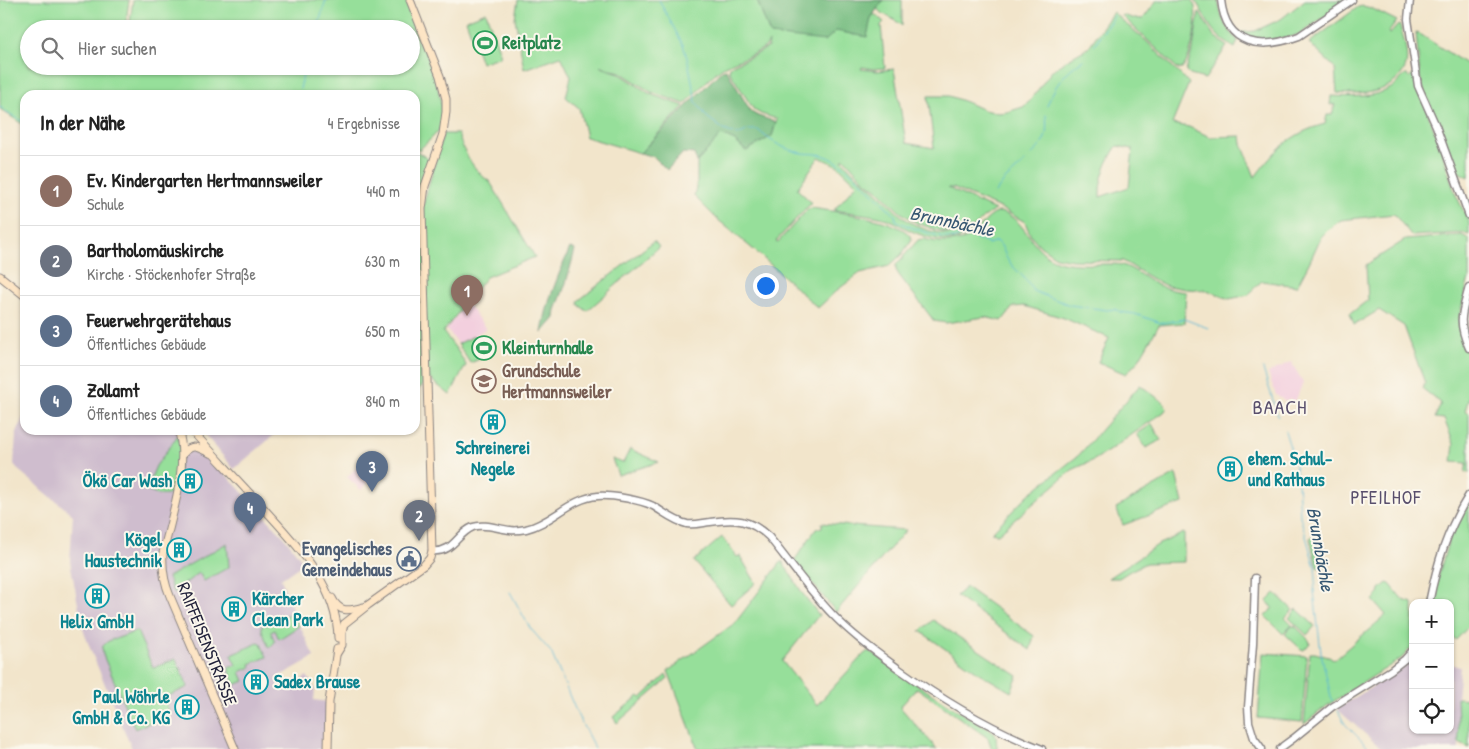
<!DOCTYPE html>
<html lang="de">
<meta charset="utf-8">
<style>
body{margin:0;font-family:"Patrick Hand",sans-serif;background:#f2f2f2;color:#222}
.controls{position:absolute;right:15px;bottom:15px;display:grid;overflow:hidden;border-radius:10px;box-shadow:0 1px 4px #0004}
.controls button{width:45px;height:45px;display:grid;place-items:center;padding:0;border:0;border-bottom:1px solid #e0e0e0;background:#fff;color:#222;font:25px sans-serif}
.you{position:absolute;left:765px;top:285px;width:18px;height:18px;margin:-12px;border:4px solid #fff;border-radius:50%;background:#1a73e8;box-shadow:0 0 0 8px #1a73e833}
.badge{display:grid;place-items:center;width:32px;height:32px;border-radius:50%;background:#c8321e;color:#fff;font-size:16px;font-weight:700}
.pin{position:absolute;translate:-50% -41px;filter:drop-shadow(0 1px 2px #0008)}
.pin::after{content:'';position:absolute;top:26px;width:18px;height:15px;background:inherit;clip-path:polygon(0 0,100% 0,50% 100%)}
.list{margin:0;padding:0;list-style:none}
h2{display:flex;justify-content:space-between;align-items:center;height:65px;margin:0;padding:0 20px;font-size:21px}
h2 small{font-size:16px;font-weight:400;color:#767676}
.list li{display:grid;grid-template-columns:32px 1fr auto;gap:15px;align-items:center;box-sizing:border-box;height:70px;padding:0 20px;border-top:1px solid #e0e0e0}
.list b{display:block;font-size:19px;white-space:nowrap}
.list p{margin:0;font-size:16px;white-space:nowrap;color:#767676}
.list em{font-size:16px;font-style:normal;color:#767676}
.icon{flex:none;width:28px;height:28px;fill:none;stroke:currentColor;stroke-width:2;stroke-linecap:round;stroke-linejoin:round}
.map{position:relative;flex:none;width:1469px;height:749px;overflow:hidden}
.search{position:absolute;background:#fff;box-shadow:0 1px 4px #0004;left:20px;top:20px;width:400px;height:55px;display:flex;align-items:center;gap:12px;box-sizing:border-box;padding:0 18px;border-radius:28px;color:#767676;font-size:19px}
.panel{position:absolute;background:#fff;box-shadow:0 1px 4px #0004;left:20px;top:90px;width:400px;height:345px;border-radius:15px}
.map>svg:first-child{display:block}
</style>
<div class="map">
<svg width="1469" height="749" viewBox="0 0 1469 749">
<rect width="100%" height="100%" fill="#fbf7ec"/>
<filter id="ink" filterUnits="userSpaceOnUse"><feTurbulence type="fractalNoise" baseFrequency=".02" numOctaves="2"/><feDisplacementMap in="SourceGraphic" scale="10" xChannelSelector="R" yChannelSelector="G"/><feConvolveMatrix kernelMatrix="1 2 1 2 8 2 1 2 1" color-interpolation-filters="sRGB"/></filter>
<filter id="wash" filterUnits="userSpaceOnUse"><feTurbulence type="fractalNoise" baseFrequency=".0096" numOctaves="4" result="noise"/><feDisplacementMap in="SourceGraphic" scale="20" xChannelSelector="R" yChannelSelector="G"/><feGaussianBlur stdDeviation="1.12" result="paint"/><feColorMatrix in="noise" values="0 0 0 0 0 0 0 0 0 0 0 0 0 0 0 0 0 1.4 0 .05"/><feComposite in="paint" operator="in"/></filter>
<g filter="url(#wash)">
<rect width="100%" height="100%" fill="#f2e5cb"/>
<g fill="#f3cfde">
<path d="M467 303 486 329 458 344 446 329Z"/>
<path d="M1291 362 1303 382 1295 402 1289 399 1287 402 1276 395 1268 373Z"/>
<path d="M360 464 374 476 361 490 347 477Z"/>
</g>
<g fill="#cfbdce">
<path d="M25 412V430H176L181 453 193 448 205 452 285 538 304 563 281 579 292 608 314 657 280 676 281 692 307 676 315 689 314 700 328 702 323 749H132L91 651 82 626 70 561 73 515 17 469 14 464 16 435Z"/>
<path d="M201 430H280L234 469Z"/>
<path d="M1413 659V730H1450V664L1460 667 1457 698 1459 749H1382L1337 709 1410 663Z"/>
</g>
<g fill="#96df9a" stroke="#5c806a" fill-rule="evenodd">
<path d="M0 0H129L125 29H29V66H411V29H129L133 0H407C416 24 453 109 439 130 434 137 425 144 419 150L415 147V95H310L299 92 291 95H25V126L0 109Z"/>
<path d="M518 0H757L770 35 836 31 869 25 871 18 874 14 884 22 881 25 885 68 873 69 862 67 861 69 877 71 894 69 906 143 934 148 928 96H949L966 102 984 110 998 113 1007 112 1023 107 1029 102 1051 72 1065 61 1088 48 1113 12 1127 25 1143 38 1189 83 1172 124 1189 127 1210 137 1241 136 1242 144 1255 177C1275 150 1291 133 1325 124L1327 115H1332L1335 104 1330 105 1331 96C1351 97 1374 98 1391 88 1397 84 1401 78 1406 74L1409 78 1413 75 1440 145 1455 193 1469 222V235L1463 233 1412 236 1394 214 1341 220 1330 228 1321 237 1310 261 1297 286 1262 281 1254 288 1249 295 1229 299 1206 290 1186 289 1167 286 1156 281 1123 261 1072 260 1056 257 1040 246 1030 234 1025 222 1018 218 1000 208 953 188H948L995 210 984 217 974 227 946 232 934 229 917 223 900 212 880 192 864 180 845 159H842C852 173 868 184 881 196 887 201 892 207 897 212 908 223 927 232 942 233 952 235 960 231 969 230L970 232C954 248 923 237 905 228 899 225 894 221 887 219 870 214 851 213 834 210L857 184 838 166 819 157 797 189 812 203 805 209 776 241 778 242 807 210 812 208C833 212 903 218 912 239L902 254 889 266 860 273 836 291 818 308 761 256 716 218 694 196 697 183V162L721 134 735 141 746 151 772 136 777 119 761 114 754 110 729 71 730 67 733 65 757 54 768 47 769 42C765 52 735 61 725 66 716 70 693 96 685 104L651 92 620 72 600 66 601 67 619 73 650 94 684 106 640 153 586 137 579 108 566 97 571 77 561 56 524 69 515 18ZM1117 146 1133 149 1129 187 1100 197C1099 178 1107 161 1117 146Z"/>
<path d="M883 0H902V26C894 18 886 17 877 9Z"/>
<path d="M1157 0H1192C1201 11 1192 58 1182 69H1178L1122 16 1123 15 1132 18 1143 19Z"/>
<path d="M1195 0H1218C1221 16 1225 30 1238 40L1235 48C1210 34 1209 22 1195 0Z"/>
<path d="M1305 0H1349L1300 34 1286 38 1258 41 1246 38 1236 33 1255 31 1281 19Z"/>
<path d="M1363 6 1371 8 1397 21 1388 33 1390 34 1398 25 1400 26C1403 36 1410 58 1405 68 1394 93 1361 96 1337 93L1335 68 1309 43 1358 7Z"/>
<path d="M486 12 501 56 481 63 466 20Z"/>
<path d="M1199 12 1214 36 1227 46 1205 79 1190 75 1186 71 1193 48Z"/>
<path d="M1416 33 1423 36 1469 66V177L1458 172 1422 85 1420 77Z"/>
<path d="M443 134H458C464 153 473 170 490 182L535 257 486 277 443 332 457 350 466 365 450 395 430 379 415 392V150L428 159 430 163 419 207 420 251 422 209Z"/>
<path d="M999 212C1023 215 1031 249 1053 259 1069 266 1090 264 1107 264 1111 264 1118 264 1122 265 1133 268 1143 277 1152 282 1163 288 1174 291 1186 292L1184 323 1159 325 1138 361 1126 374 1098 362 1109 338 1064 318 1024 306 1013 307 1002 321 984 317 946 323 934 321 899 275 896 270V265L918 240C924 238 927 240 933 241 944 243 955 242 965 239 978 234 984 217 999 212Z"/>
<path d="M1462 235 1469 239V278L1459 318V330L1469 353V397L1465 411 1469 413V473L1465 472 1467 463 1452 462 1454 444 1444 419 1435 418 1441 403 1423 389 1425 383 1404 326 1379 310 1354 325 1350 314 1368 300 1366 265 1405 240Z"/>
<path d="M654 241 659 247 587 311 579 305 578 301Z"/>
<path d="M474 336 478 344 474 345 480 359 470 363 458 344Z"/>
<path d="M1140 385 1163 402 1167 408 1164 412 1110 450 1094 460 1072 470 998 534 991 533 1028 495 1079 455Z"/>
<path d="M1152 424 1161 440 1146 448 1137 434Z"/>
<path d="M178 435 181 453 175 489C169 499 158 495 149 492V489L147 487 156 466Z"/>
<path d="M630 449 659 462 618 475 612 459 623 463Z"/>
<path d="M1176 474 1183 503 1123 525 1116 508Z"/>
<path d="M1469 499V626L1456 640 1450 635V603H1431L1450 535Z"/>
<path d="M822 523 852 526 906 530 836 612 794 561 816 529 822 527Z"/>
<path d="M1184 533V562L1146 563 1130 571 1119 578H1108L1159 544Z"/>
<path d="M1315 535 1325 549 1323 568 1317 567 1310 538Z"/>
<path d="M722 537 737 557 740 556 756 583 731 605 694 561Z"/>
<path d="M227 543 229 567 204 581 199 573 184 584V587L174 593 172 590 168 577Z"/>
<path d="M782 561 803 594 819 615 782 661 817 705 863 655 868 651 875 654C914 683 951 708 994 732 998 737 995 743 998 749H992L988 738 917 688 900 707 937 749H698L668 671 735 623Z"/>
<path d="M1387 583 1390 584 1403 600 1413 603V645L1402 658 1328 705 1304 724 1310 653H1315L1335 659 1386 615 1373 600 1379 594 1380 589Z"/>
<path d="M966 587 1034 636 1030 650 956 596Z"/>
<path d="M1275 593 1293 610 1285 618 1292 625 1283 634 1265 616 1273 608 1267 601Z"/>
<path d="M1297 609 1315 626 1307 635 1289 618Z"/>
<path d="M289 614 294 615 299 626 279 639 275 630 271 632 275 642 269 648 262 630V625L265 623 266 625Z"/>
<path d="M933 620 1018 676 1011 692 979 673 920 631Z"/>
<path d="M1292 626H1295L1309 640 1310 643 1304 650 1301 649 1285 634Z"/>
<path d="M137 631 153 668 176 659 188 687 164 698 170 714 135 729 103 655 102 647 107 642 113 639V640Z"/>
<path d="M260 642 267 657 250 664 251 667 240 672 244 681 235 685 228 668 236 665 231 655Z"/>
<path d="M1263 653 1307 656 1302 722 1258 718Z"/>
<path d="M666 675 668 679 617 723 613 717 639 696 641 698Z"/>
<path d="M1457 698 1469 699V748L1459 743Z"/>
</g>
<g fill="#78be82" stroke="#4d705e">
<path d="M757 0H883L871 18 867 37 836 31 825 41 770 35Z"/>
<path d="M726 69 751 112 758 116 776 122 772 136 746 151 735 141 721 135 697 162 694 154 683 153 667 170 654 157 640 153 722 70Z"/>
<path d="M570 248 575 250 566 283 556 310 555 318 542 333C546 303 558 276 570 248Z"/>
</g>
<g fill="none" stroke-linecap="round" stroke-linejoin="round">
<g stroke="#57b7d5" stroke-width="1">
<path d="M659 0 683 45 688 61 696 102 707 117 724 130 738 135 748 130H758C770 141 785 150 802 153 811 154 819 153 828 157 849 166 878 199 895 215L896 220C907 227 943 239 954 238 958 237 962 235 966 234L988 244 997 241C1004 247 1004 255 1009 262 1018 273 1027 278 1033 291L1070 305 1107 310 1115 309 1120 312 1135 314 1161 323 1184 319 1208 328"/>
<path d="M317 29 326 0"/>
<path d="M1094 45 1114 16"/>
<path d="M300 89 305 66"/>
<path d="M1047 106C1054 86 1065 71 1083 60"/>
<path d="M0 107 3 109"/>
<path d="M5 111 25 123"/>
<path d="M1031 155C1046 142 1048 136 1046 115"/>
<path d="M995 193 1004 181 1025 162"/>
<path d="M1263 369 1278 416"/>
<path d="M1285 431 1294 460 1298 482 1300 516 1315 567 1316 579 1314 591 1321 653 1332 701"/>
<path d="M510 592 530 628 551 652 578 716 595 749"/>
<path d="M1338 711 1345 724 1370 749"/>
</g>
</g>
</g>
<g filter="url(#ink)">
<g fill="none" stroke-linecap="round" stroke-linejoin="round">
<g stroke="#8a8483" stroke-width="9">
<g id="tertiary">
<path d="M1221 0C1226 47 1262 50 1299 36L1352 0"/>
<path d="M1410 0 1408 19 1418 86 1436 126 1469 216"/>
<path d="M1469 287C1462 313 1457 322 1469 348"/>
<path d="M432 551C454 553 456 534 473 527 484 523 499 529 510 530 515 531 521 530 526 529 552 523 570 498 598 496 612 495 641 500 653 506 665 513 674 521 687 524 695 525 702 523 710 522 735 518 750 519 769 537 790 563 809 590 832 614 852 635 876 652 899 669 944 701 990 729 1042 749"/>
<path d="M1255 578 1253 644 1248 707 1249 722 1254 738 1262 749"/>
<path d="M1429 603C1437 563 1447 530 1469 495"/>
<path d="M1280 749 1283 746 1294 738 1332 707 1391 670 1405 659 1413 650"/>
</g>
</g>
<g stroke="#8a8483" stroke-width="9">
<g id="secondary">
<path d="M0 276 25 296"/>
<path d="M178 430C190 461 171 519 163 553 162 569 164 582 170 596L235 749"/>
<path d="M191 430C213 453 234 477 256 500 291 539 337 582 338 638"/>
<path d="M183 454C193 442 198 448 210 453"/>
<path d="M332 598C339 613 349 611 363 607"/>
<path d="M337 653 342 645V633L344 624 368 605 424 565 430 558 432 551 422 209 425 186 443 134 446 112V99L440 76 410 0"/>
<path d="M328 749 329 702 337 649"/>
</g>
</g>
<use href="#tertiary" stroke="#fff" stroke-width="6"/>
<use href="#secondary" stroke="#fde5c5" stroke-width="7"/>
</g>
</g>
<defs>
<g id="stadium-ring" transform="scale(1.25)"><circle r="9.5" fill="#fbf7ec" stroke="#2e9e5b" stroke-width="1.5"/><path d="M0-5a6.5 5 0 1 0 0 10a6.5 5 0 1 0 0-10ZM-3.5-1.8h7v3.6h-7Z" fill="#2e9e5b"/></g>
<g id="school-ring" transform="scale(1.25)"><circle r="9.5" fill="#fbf7ec" stroke="#8d6e63" stroke-width="1.5"/><path d="M0-5L7-2L0 1L-7-2ZM-4 1L0 2.5L4 1V4Q0 6-4 4Z" fill="#8d6e63"/></g>
<g id="building-ring" transform="scale(1.25)"><circle r="9.5" fill="#fbf7ec" stroke="#0f9aa8" stroke-width="1.5"/><path d="M-4-6H4V6H1V3H-1V6H-4ZM-2.5-4.3h1.7v1.8h-1.7ZM.8-4.3h1.7v1.8H.8ZM-2.5-1h1.7V.8h-1.7ZM.8-1h1.7V.8H.8Z" fill="#0f9aa8"/></g>
<g id="civic-ring" transform="scale(1.25)"><circle r="9.5" fill="#fbf7ec" stroke="#5c6f8a" stroke-width="1.5"/><path d="M-.6-6.5H3V-4.5H.6V-3L4-1V1h2V6H-6V1h2V-1L-.6-3ZM-1.2 2.5V6h2.4V2.5Z" fill="#5c6f8a"/></g>
</defs>
<g fill-rule="evenodd">
<use href="#stadium-ring" x="485" y="43"/>
<use href="#stadium-ring" x="484" y="348"/>
<use href="#school-ring" x="484" y="381"/>
<use href="#building-ring" x="493" y="422"/>
<use href="#building-ring" x="1230" y="469"/>
<use href="#building-ring" x="190" y="481"/>
<use href="#building-ring" x="179" y="550"/>
<use href="#civic-ring" x="409" y="559"/>
<use href="#building-ring" x="97" y="596"/>
<use href="#building-ring" x="234" y="609"/>
<use href="#building-ring" x="256" y="682"/>
<use href="#building-ring" x="187" y="707"/>
</g>
<g text-anchor="middle" stroke-width="4" stroke-linejoin="round" paint-order="stroke">
<g font-size="18" font-weight="bold" fill="#27864d" stroke="#fbf7ec" text-anchor="start">
<text x="502" y="49">Reitplatz</text>
<text x="502" y="354">Kleinturnhalle</text>
</g>
<g font-size="18" font-weight="bold" fill="#785e54" stroke="#fbf7ec" text-anchor="start">
<text x="502" y="377">Grundschule<tspan x="502" dy="21">Hertmannsweiler</tspan></text>
</g>
<g font-size="18" font-weight="bold" fill="#0d838f" stroke="#fbf7ec" text-anchor="start">
<text x="493" y="454" text-anchor="middle">Schreinerei<tspan x="493" dy="21">Negele</tspan></text>
<text x="1248" y="465">ehem. Schul-<tspan x="1248" dy="21">und Rathaus</tspan></text>
<text x="172" y="487" text-anchor="end">Ökö Car Wash</text>
<text x="162" y="546" text-anchor="end">Kögel<tspan x="162" dy="21">Haustechnik</tspan></text>
<text x="252" y="605">Kärcher<tspan x="252" dy="21">Clean Park</tspan></text>
<text x="97" y="628" text-anchor="middle">Helix GmbH</text>
<text x="274" y="688">Sadex Brause</text>
<text x="170" y="703" text-anchor="end">Paul Wöhrle<tspan x="170" dy="21">GmbH &amp; Co. KG</tspan></text>
</g>
<g font-size="18" font-weight="bold" fill="#4e5e75" stroke="#fbf7ec" text-anchor="end">
<text x="392" y="555">Evangelisches<tspan x="392" dy="21">Gemeindehaus</tspan></text>
</g>
<g font-size="18" fill="#22223b" stroke="#fbf7ec">
<text transform="translate(207 644) rotate(68)" y="6">RAIFFEISENSTRASSE</text>
</g>
<g font-size="19" font-style="italic" fill="#355671" stroke="#fbf7ec">
<text transform="translate(952 221) rotate(12)" y="7">Brunnbächle</text>
<text transform="translate(1321 549) rotate(80)" y="7">Brunnbächle</text>
</g>
<g font-size="19" letter-spacing="1" fill="#594f6d" stroke="#fbf7ec">
<text x="1386" y="504">PFEILHOF</text>
</g>
<g font-size="20" letter-spacing="1" fill="#594f6d" stroke="#fbf7ec">
<text x="1280" y="414">BAACH</text>
</g>
</g>
</svg>
<div class="controls">
<button>+</button>
<button>−</button>
<button><svg class="icon" aria-label="locate" viewBox="0 0 24 24"><circle cx="12" cy="12" r="6"/><path d="M12 2v4M12 18v4M2 12h4M18 12h4"/></svg></button>
</div>
<div class="you"></div>
<div class="pin badge" style="left:467px;top:316px;background:#8d6e63">1</div>
<div class="pin badge" style="left:419px;top:541px;background:#6b7280">2</div>
<div class="pin badge" style="left:372px;top:492px;background:#5c6f8a">3</div>
<div class="pin badge" style="left:250px;top:533px;background:#5c6f8a">4</div>
<div class="search"><svg class="icon" aria-label="search" viewBox="0 0 24 24"><circle cx="10" cy="10" r="6"/><path d="M15 15l6 6"/></svg>Hier suchen</div>
<section class="panel">
<h2>In der Nähe<small>4 Ergebnisse</small></h2>
<ul class="list">
<li><span class="badge" style="background:#8d6e63">1</span><div><b>Ev. Kindergarten Hertmannsweiler</b><p>Schule</p></div><em>440 m</em></li>
<li><span class="badge" style="background:#6b7280">2</span><div><b>Bartholomäuskirche</b><p>Kirche · Stöckenhofer Straße</p></div><em>630 m</em></li>
<li><span class="badge" style="background:#5c6f8a">3</span><div><b>Feuerwehrgerätehaus</b><p>Öffentliches Gebäude</p></div><em>650 m</em></li>
<li><span class="badge" style="background:#5c6f8a">4</span><div><b>Zollamt</b><p>Öffentliches Gebäude</p></div><em>840 m</em></li>
</ul>
</section>
</div>
